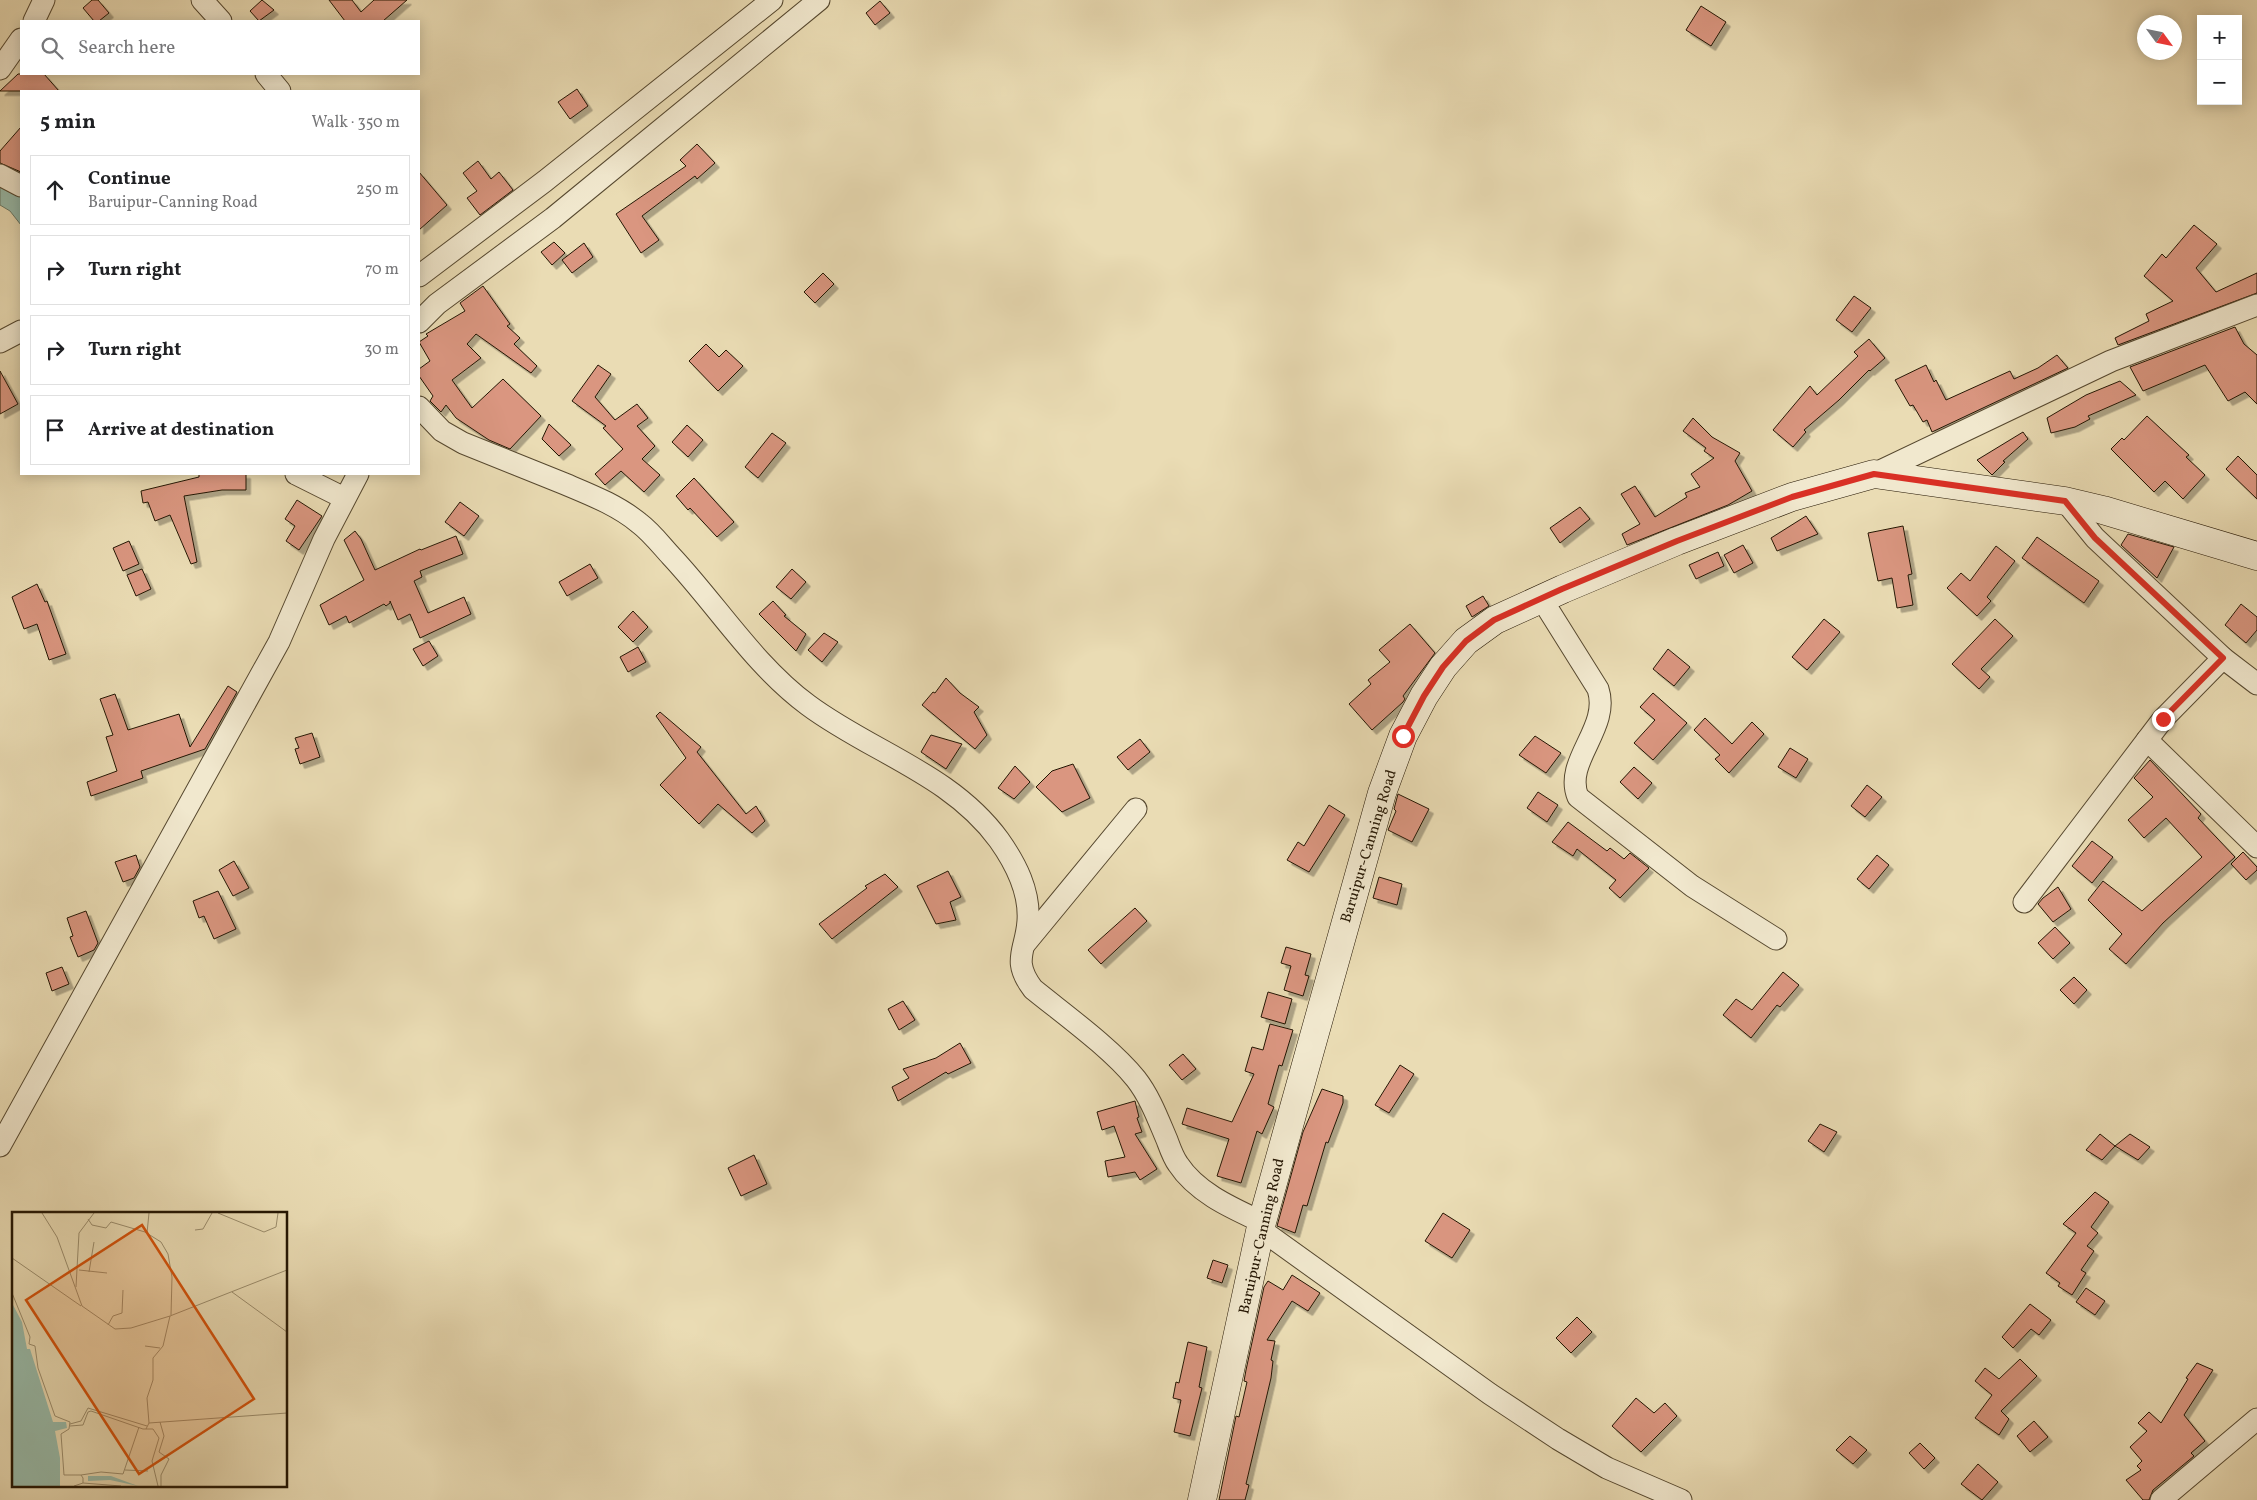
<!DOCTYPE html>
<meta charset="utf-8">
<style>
body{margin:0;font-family:Vollkorn,serif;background:#f2f2f2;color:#202124}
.controls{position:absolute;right:15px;top:15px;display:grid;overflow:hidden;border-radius:0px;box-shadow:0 2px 12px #0003}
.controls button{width:45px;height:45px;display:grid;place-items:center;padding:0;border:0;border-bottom:1px solid #e0e0e0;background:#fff;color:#202124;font:25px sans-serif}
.compass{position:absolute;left:2137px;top:15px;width:45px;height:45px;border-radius:50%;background:#fff;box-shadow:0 2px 12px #0003;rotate:123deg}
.stop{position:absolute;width:15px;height:15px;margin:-11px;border:4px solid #d93025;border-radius:50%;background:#fff}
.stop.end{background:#d93025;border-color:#fff;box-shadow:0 1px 5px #0008}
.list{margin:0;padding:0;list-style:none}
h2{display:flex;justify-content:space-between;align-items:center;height:65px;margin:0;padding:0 20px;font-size:21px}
h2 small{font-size:16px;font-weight:400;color:#757577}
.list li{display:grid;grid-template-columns:32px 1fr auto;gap:15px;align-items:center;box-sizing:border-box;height:70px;margin:0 10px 10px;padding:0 10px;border:1px solid #e0e0e0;border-radius:0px}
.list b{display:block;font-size:19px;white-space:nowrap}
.list p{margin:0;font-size:16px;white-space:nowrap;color:#757577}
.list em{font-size:16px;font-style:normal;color:#757577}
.icon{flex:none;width:28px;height:28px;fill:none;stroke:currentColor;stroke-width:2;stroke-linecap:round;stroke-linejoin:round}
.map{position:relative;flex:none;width:2257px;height:1500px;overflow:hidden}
.search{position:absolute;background:#fff;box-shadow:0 2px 12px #0003;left:20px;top:20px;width:400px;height:55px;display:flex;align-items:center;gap:12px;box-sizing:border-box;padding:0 18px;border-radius:0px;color:#757577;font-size:19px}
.panel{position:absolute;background:#fff;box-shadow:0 2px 12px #0003;left:20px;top:90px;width:400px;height:385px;border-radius:0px}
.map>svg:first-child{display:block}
</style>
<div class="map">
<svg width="2257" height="1500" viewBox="0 0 2257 1500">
<defs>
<filter id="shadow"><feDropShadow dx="4.5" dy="4.5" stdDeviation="0" flood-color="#0004"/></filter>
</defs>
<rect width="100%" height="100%" fill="#eadcb4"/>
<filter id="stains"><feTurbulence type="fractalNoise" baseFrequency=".004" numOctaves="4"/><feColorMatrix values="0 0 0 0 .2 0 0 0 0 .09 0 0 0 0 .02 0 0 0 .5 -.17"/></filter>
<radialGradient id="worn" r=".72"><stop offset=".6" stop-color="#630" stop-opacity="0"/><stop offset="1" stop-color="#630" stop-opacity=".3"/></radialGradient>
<path fill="#98bcab" stroke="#6a7a68" d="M0 178 21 194V225L10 211 0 205Z"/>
<g fill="#da9680" stroke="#241603" filter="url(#shadow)">
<path d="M92 0H98L109 13 99 21H94L83 8Z"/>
<path d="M262 0 274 10 259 21 250 11Z"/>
<path d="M329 0H352L361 12 374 0H407L383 21H345Z"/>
<path d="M880 1 890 13 875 25 866 13Z"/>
<path d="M1701 6 1726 22 1711 46 1686 30Z"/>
<path d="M18 74H44L59 91H0Z"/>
<path d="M577 89 588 106 570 119 558 102Z"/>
<path d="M21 127V172L0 163V151Z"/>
<path d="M697 144 715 163 697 179 695 176 642 216 659 240 641 253 616 214 686 166 680 160Z"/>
<path d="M478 161 491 179 499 172 513 190 480 215 467 198 477 191 463 173Z"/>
<path d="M419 172 447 205 419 230Z"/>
<path d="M2194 225 2217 244 2196 268 2216 292 2257 273V293L2118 345 2115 338 2149 321 2146 314 2173 301 2144 276 2162 254 2166 258Z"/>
<path d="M554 242 565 253 552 265 541 252Z"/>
<path d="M584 243 593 257 572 273 562 260Z"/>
<path d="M823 273 834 284 815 303 804 292Z"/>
<path d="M483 286 510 324 507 326 520 338 514 344 537 366 531 373 476 334 467 344 481 358 452 380 472 408 503 379 541 416 510 449 489 440 456 418 446 405 441 412 430 401 433 396 419 376V369L430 361 419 342 428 336 426 334 465 311 460 303Z"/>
<path d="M1854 296 1871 308 1852 332 1836 320Z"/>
<path d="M2235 327 2244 344 2257 355V404L2245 392 2228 401 2205 365 2143 391 2130 367Z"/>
<path d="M1869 339 1885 358 1870 371 1869 370 1839 400 1804 430 1806 432 1793 447 1773 430 1810 386 1817 395 1858 356 1854 352Z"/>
<path d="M706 344 719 357 726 350 743 366 718 391 689 361Z"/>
<path d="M2057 355 2068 368 1932 432 1927 420 1923 422 1913 405 1910 406 1895 380 1926 365 1934 382 1936 380 1946 400 2010 371 2014 379 2038 368Z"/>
<path d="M598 365 611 374 595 397 615 420 637 404 648 418 637 426 655 446 642 459 660 475 644 492 621 471 605 485 595 474 623 449 603 428 606 426 572 401Z"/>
<path d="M0 371 18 404 0 414Z"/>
<path d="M2120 381 2136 395 2088 416 2090 419 2075 427 2051 433 2047 418 2086 395Z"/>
<path d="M2147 416 2189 455 2186 457 2205 475 2183 499 2165 481 2154 492 2111 449 2122 438 2124 440Z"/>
<path d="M1693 418 1712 437 1740 453 1735 461 1752 491 1728 505 1627 545 1622 534 1640 524 1621 494 1635 486 1655 517 1687 497 1685 493 1700 487 1691 474 1714 458 1704 451 1706 448 1683 431Z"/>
<path d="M549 424 571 445 559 456 542 439Z"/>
<path d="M687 425 703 440 688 457 672 442Z"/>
<path d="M2023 432 2028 439 2003 461 2005 462 1992 475 1977 460Z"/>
<path d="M772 433 786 443 758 478 745 467Z"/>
<path d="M2238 456 2257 475V499L2226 469Z"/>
<path d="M199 474H246V490H222L184 496 197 562 191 564 170 515 155 521 148 502 143 503 141 491 199 477Z"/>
<path d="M694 478 734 522 717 537 690 508 688 510 676 496Z"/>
<path d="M297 500 322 516 299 550 286 541 295 526 285 519Z"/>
<path d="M460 502 479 516 464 536 445 522Z"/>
<path d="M1580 507 1590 519 1560 543 1550 528Z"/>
<path d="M1806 516 1818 534 1777 551 1771 538Z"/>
<path d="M1903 526 1912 574 1908 575 1913 605 1897 608 1892 578 1878 581 1868 533Z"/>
<path d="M355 531 361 539 375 570 420 549 421 550 456 536 463 554 420 571 422 577 414 581 428 613 464 597 471 614 420 638 410 614 398 620 390 601V603L386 606 384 604 349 623 346 616 329 625 320 605 364 580 344 540Z"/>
<path d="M2128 534 2174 547 2157 578 2121 545Z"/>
<path d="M2037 537 2099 581 2084 603 2022 558Z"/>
<path d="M129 541 139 564 123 571 113 548Z"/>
<path d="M1743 545 1753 563 1734 573 1724 555Z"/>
<path d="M1996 546 2015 561 1987 597 1991 601 1977 616 1947 588 1961 573 1970 581Z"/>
<path d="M1718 552 1724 566 1696 579 1689 565Z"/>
<path d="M590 564 598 578 567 596 559 582Z"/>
<path d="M142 569 151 589 136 596 127 575Z"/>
<path d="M792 569 806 582 791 599 776 587Z"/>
<path d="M37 584 45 602 47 601 66 654 49 660 37 624 24 629 12 597Z"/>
<path d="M1483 596 1489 606 1472 617 1466 606Z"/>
<path d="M773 601 786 615 784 616 806 634 796 651 759 614Z"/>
<path d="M2241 604 2257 617V630L2246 643 2225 625Z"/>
<path d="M633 611 648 627 633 642 618 627Z"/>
<path d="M1824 619 1840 632 1807 670 1792 657Z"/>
<path d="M1995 619 2013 636 1981 669 1990 677 1979 689 1952 664Z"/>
<path d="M1410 624 1435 653 1403 696 1405 699 1403 702 1372 730 1349 704 1371 684 1368 680 1390 662 1379 650Z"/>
<path d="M824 633 838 642 822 662 808 650Z"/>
<path d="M429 641 438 656 423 666 413 649Z"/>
<path d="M638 647 646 662 628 672 620 657Z"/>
<path d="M1668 649 1690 667 1674 686 1653 669Z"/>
<path d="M946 678 960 693 979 707 974 712 987 735 975 749 922 705 933 692 935 693Z"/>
<path d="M228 686 237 692 205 749 141 771 143 778 91 796 87 782 117 771 106 737 113 735 100 699 115 694 128 730 179 714 190 747Z"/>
<path d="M1653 693 1687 723 1653 760 1634 743 1655 720 1640 707Z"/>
<path d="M660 712 701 747 697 752 746 814 756 806 765 821 752 833 718 804 699 824 660 785 686 758 656 716Z"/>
<path d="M1705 718 1732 744 1752 722 1764 734 1729 773 1715 759 1720 755 1694 730Z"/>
<path d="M312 733 320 757 300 764 295 749 299 748 295 738Z"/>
<path d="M931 735 962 744 946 769 921 752Z"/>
<path d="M1535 736 1561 753 1546 773 1519 755Z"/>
<path d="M1140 739 1150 752 1128 770 1117 757Z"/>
<path d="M1790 748 1808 759 1796 778 1778 767Z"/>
<path d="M2150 760 2201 814 2198 818 2235 857 2163 923 2126 964 2109 949 2122 934 2088 900 2103 881 2142 911 2202 857 2166 818 2144 838 2128 820 2153 797 2134 778Z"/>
<path d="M1073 764 1090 798 1062 812 1036 787 1052 771Z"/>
<path d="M1015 766 1030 782 1014 799 998 788Z"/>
<path d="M1634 767 1652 783 1638 799 1620 782Z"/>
<path d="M1867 785 1882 797 1865 817 1851 806Z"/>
<path d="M1538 792 1558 805 1547 822 1527 808Z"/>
<path d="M1398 794 1429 809 1412 842 1388 830 1396 811 1394 809Z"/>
<path d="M1329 805 1345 815 1309 872 1287 860 1298 842 1304 846Z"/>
<path d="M1568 822 1607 851 1610 848 1624 859 1630 853 1649 868 1620 898 1609 888 1616 880 1577 849 1573 856 1552 842Z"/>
<path d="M2092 841 2113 857 2092 883 2072 866Z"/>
<path d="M2243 852 2257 867V870L2246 880 2231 864Z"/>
<path d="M136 855 140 867 134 878 123 882 115 862Z"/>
<path d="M1877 855 1889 865 1869 889 1857 879Z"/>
<path d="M234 861 249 888 233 896 219 870Z"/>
<path d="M948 871 961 897 950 902 956 920 936 924 917 886Z"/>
<path d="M885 874 898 887 832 939 819 924 867 888 865 886Z"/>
<path d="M1379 877 1402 884 1397 905 1373 898Z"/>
<path d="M2058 887 2071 909 2053 922 2038 904 2043 898Z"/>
<path d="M218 891 236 929 214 939 204 916 199 918 193 901Z"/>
<path d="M1135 908 1147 921 1101 964 1088 950Z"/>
<path d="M86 911 98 943 94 950 78 957 70 937 73 936 67 918Z"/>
<path d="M2055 927 2070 943 2053 959 2038 943Z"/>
<path d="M1286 947 1311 954 1305 975 1309 976 1303 996 1284 990 1291 966 1281 963Z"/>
<path d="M62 967 69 984 52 991 46 973Z"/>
<path d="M1783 972 1799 985 1780 1007 1777 1005 1751 1038 1723 1015 1736 999 1752 1010Z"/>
<path d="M2074 977 2087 990 2074 1004 2060 990Z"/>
<path d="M1268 992 1292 999 1285 1024 1261 1017Z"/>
<path d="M903 1001 915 1020 899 1030 888 1009Z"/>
<path d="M1270 1024 1293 1030 1282 1066 1279 1065 1268 1104 1274 1107 1262 1134 1257 1131 1241 1183 1217 1176 1229 1139 1182 1124 1187 1108 1232 1122 1254 1074 1245 1071 1252 1047 1263 1050Z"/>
<path d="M960 1043 971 1063 948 1074 946 1072 898 1101 892 1087 909 1078 903 1069 936 1058Z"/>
<path d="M1183 1054 1196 1069 1182 1080 1169 1065Z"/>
<path d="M1400 1065 1414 1074 1389 1113 1375 1105Z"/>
<path d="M1322 1089 1343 1096V1103L1328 1143 1326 1142 1307 1206 1303 1205 1295 1233 1277 1226 1303 1132Z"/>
<path d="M1135 1101 1139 1117 1137 1118 1142 1132 1135 1134 1157 1169 1140 1180 1135 1172 1108 1177 1105 1161 1125 1157 1114 1126 1102 1130 1097 1112Z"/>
<path d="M1820 1124 1837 1132 1824 1152 1808 1141Z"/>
<path d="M2100 1134 2115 1146 2102 1160 2086 1150Z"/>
<path d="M2130 1134 2150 1147 2138 1160 2115 1146Z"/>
<path d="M754 1155 767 1184 741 1196 728 1168Z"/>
<path d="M2095 1192 2109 1202 2091 1227 2098 1233 2087 1246 2094 1251 2081 1270 2086 1273 2072 1295 2058 1286 2060 1283 2046 1273 2076 1233 2063 1224Z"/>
<path d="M1443 1213 1470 1230 1452 1258 1425 1241Z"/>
<path d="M1213 1260 1228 1265 1222 1283 1207 1278Z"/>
<path d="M1292 1275 1320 1293 1308 1311 1292 1301 1267 1340 1275 1341 1271 1360 1273 1361 1271 1378 1246 1484 1249 1485 1245 1500H1219L1236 1416 1239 1417 1247 1382 1244 1381 1246 1370 1264 1287 1268 1281 1283 1290Z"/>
<path d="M2086 1288 2105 1301 2095 1315 2076 1302Z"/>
<path d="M2030 1304 2051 1320 2039 1335 2031 1329 2013 1348 2002 1337Z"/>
<path d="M1577 1317 1592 1332 1571 1353 1556 1338Z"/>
<path d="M1188 1342 1207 1347 1199 1387 1202 1388 1190 1436 1174 1432 1181 1400 1173 1398 1176 1382 1179 1383Z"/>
<path d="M2020 1359 2037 1376 2001 1411 2009 1419 1999 1435 1975 1418 1992 1395 1975 1381 1985 1368 1999 1379Z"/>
<path d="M2197 1363 2213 1370 2184 1415 2205 1441 2191 1453 2194 1456 2153 1490 2149 1500H2143L2126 1480 2141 1470 2137 1466 2142 1461 2130 1447 2147 1431 2138 1423 2149 1412 2161 1423 2188 1379 2186 1378Z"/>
<path d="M1636 1398 1654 1413 1665 1403 1677 1416 1641 1452 1612 1426Z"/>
<path d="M2034 1421 2048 1437 2030 1452 2017 1436Z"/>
<path d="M1850 1436 1867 1450 1853 1464 1836 1450Z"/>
<path d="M1920 1443 1935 1458 1924 1469 1909 1453Z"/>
<path d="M1978 1464 1998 1482 1982 1500 1961 1484Z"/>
</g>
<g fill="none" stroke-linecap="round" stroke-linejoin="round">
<g stroke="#56482f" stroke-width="23">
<g id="street">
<path d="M202 0 221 21"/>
<path d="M34 21 44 0"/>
<path d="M0 69 21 39"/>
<path d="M266 74 280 91"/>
<path d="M0 175 21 186"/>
<path d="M419 276 545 181 772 0"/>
<path d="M419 322 437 304 553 218 819 0"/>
<path d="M0 342 21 331"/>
<path d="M419 407 442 431 463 443C497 457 531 470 565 484 591 495 617 505 639 523 651 532 661 545 671 556 717 605 754 665 808 705 871 752 951 774 999 840 1016 864 1030 891 1028 921 1026 951 1011 960 1033 989 1065 1015 1111 1048 1136 1079 1150 1097 1158 1119 1167 1140 1170 1148 1173 1157 1178 1164 1197 1193 1232 1208 1262 1222"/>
<path d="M296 474 344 498"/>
<path d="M1874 474 2111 361 2257 305"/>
<path d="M2065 501 2095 538 2223 658 2257 684"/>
<path d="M1541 598 1598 689C1611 728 1563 761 1578 797L1692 886 1776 939"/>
<path d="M2147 740 2257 847"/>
<path d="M2024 902 2163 719 2223 658"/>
<path d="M1024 945 1136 809"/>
<path d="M0 1146 279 642 324 539 358 474"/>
<path d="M1260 1229 1490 1394 1558 1439 1607 1468 1681 1500"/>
<path d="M2161 1500 2257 1419"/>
</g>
</g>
<g stroke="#241603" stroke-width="29">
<path id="secondary" d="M1202 1500 1262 1222 1382 793 1403 736 1424 696 1443 667 1466 641 1495 620 1563 589 1677 541 1792 497 1874 474 2065 501 2103 510 2257 556"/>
</g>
<use href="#street" stroke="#f1e8ce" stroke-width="21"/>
<use href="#secondary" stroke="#f1e8ce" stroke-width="28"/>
</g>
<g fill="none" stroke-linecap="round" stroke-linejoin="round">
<path stroke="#d93025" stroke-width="6" d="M1403 736 1424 696 1443 667 1466 641 1494 620 1562 589 1677 541 1792 497 1874 474 2065 501 2095 538 2223 658 2163 719"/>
</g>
<g text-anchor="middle" stroke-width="4" stroke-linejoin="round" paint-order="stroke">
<g font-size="15" fill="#241603" stroke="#f1e8ce">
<text transform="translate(1368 846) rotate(-73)" y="5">Baruipur-Canning Road</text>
<text transform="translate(1261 1236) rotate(-77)" y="5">Baruipur-Canning Road</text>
</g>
</g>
<g transform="translate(12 1212)">
<rect width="275" height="275" fill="#eadcb4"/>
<path d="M0 91 10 110 15 137H18L41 210H54L55 216 43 219 48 246V274H0ZM76 264H99L126 274 98 268 76 269Z" fill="#98bcab"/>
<path fill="none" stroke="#9b8d6d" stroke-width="1" d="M30 1 45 25 70 94 103 117 119 116 158 104 275 58M206 1 252 20 264 15 266 1M76 7 80 13 94 16 99 10 133 20 149 30 156 42 160 65 159 103M183 18 191 17 200 1M135 21 137 1M0 46 69 94M67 58 95 61M77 60 82 30M64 75 67 21 82 1M220 80 275 120M0 81 18 125 17 132 23 134 26 156 43 204 58 210 57 217 49 222 52 263H69L71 266V271L62 274M96 113 101 104 110 101 111 78M275 126V189M133 134 148 136M148 210 152 224 147 240 157 247 149 263V274M137 211 135 186 141 168V146L151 134 158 104M58 212 69 209 76 196 135 214M58 214 71 213 76 200 79 199 131 217H141L147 226 140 249 146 274M134 217 137 211 275 201M113 258 136 259M69 263 89 260 111 262 127 215M71 271 109 274"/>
<path fill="#d4520b" fill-opacity="0.15" stroke="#d4520b" stroke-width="2.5" d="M130 13 242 187 127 262 14 88Z"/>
<rect width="275" height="275" fill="none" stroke="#241603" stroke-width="2.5"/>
</g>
<rect width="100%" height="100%" filter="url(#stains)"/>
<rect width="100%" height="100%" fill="url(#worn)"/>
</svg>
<div class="controls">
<button>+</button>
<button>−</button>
</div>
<svg class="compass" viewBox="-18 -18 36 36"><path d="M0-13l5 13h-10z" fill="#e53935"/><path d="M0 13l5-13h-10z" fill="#757577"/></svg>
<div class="stop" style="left:1403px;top:736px"></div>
<div class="stop end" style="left:2163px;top:719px"></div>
<div class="search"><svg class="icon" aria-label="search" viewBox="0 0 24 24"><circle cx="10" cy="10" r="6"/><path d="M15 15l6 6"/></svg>Search here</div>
<section class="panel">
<h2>5 min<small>Walk · 350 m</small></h2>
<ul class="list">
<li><svg class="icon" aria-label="ahead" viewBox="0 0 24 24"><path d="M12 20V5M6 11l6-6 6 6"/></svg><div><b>Continue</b><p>Baruipur-Canning Road</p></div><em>250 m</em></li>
<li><svg class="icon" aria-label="right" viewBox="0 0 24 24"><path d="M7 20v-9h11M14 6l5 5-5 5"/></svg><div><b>Turn right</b></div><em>70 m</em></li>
<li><svg class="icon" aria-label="right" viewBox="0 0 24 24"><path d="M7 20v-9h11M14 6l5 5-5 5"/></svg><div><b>Turn right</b></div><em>30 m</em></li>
<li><svg class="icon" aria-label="arrive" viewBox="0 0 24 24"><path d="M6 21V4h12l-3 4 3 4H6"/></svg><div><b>Arrive at destination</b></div></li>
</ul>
</section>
</div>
